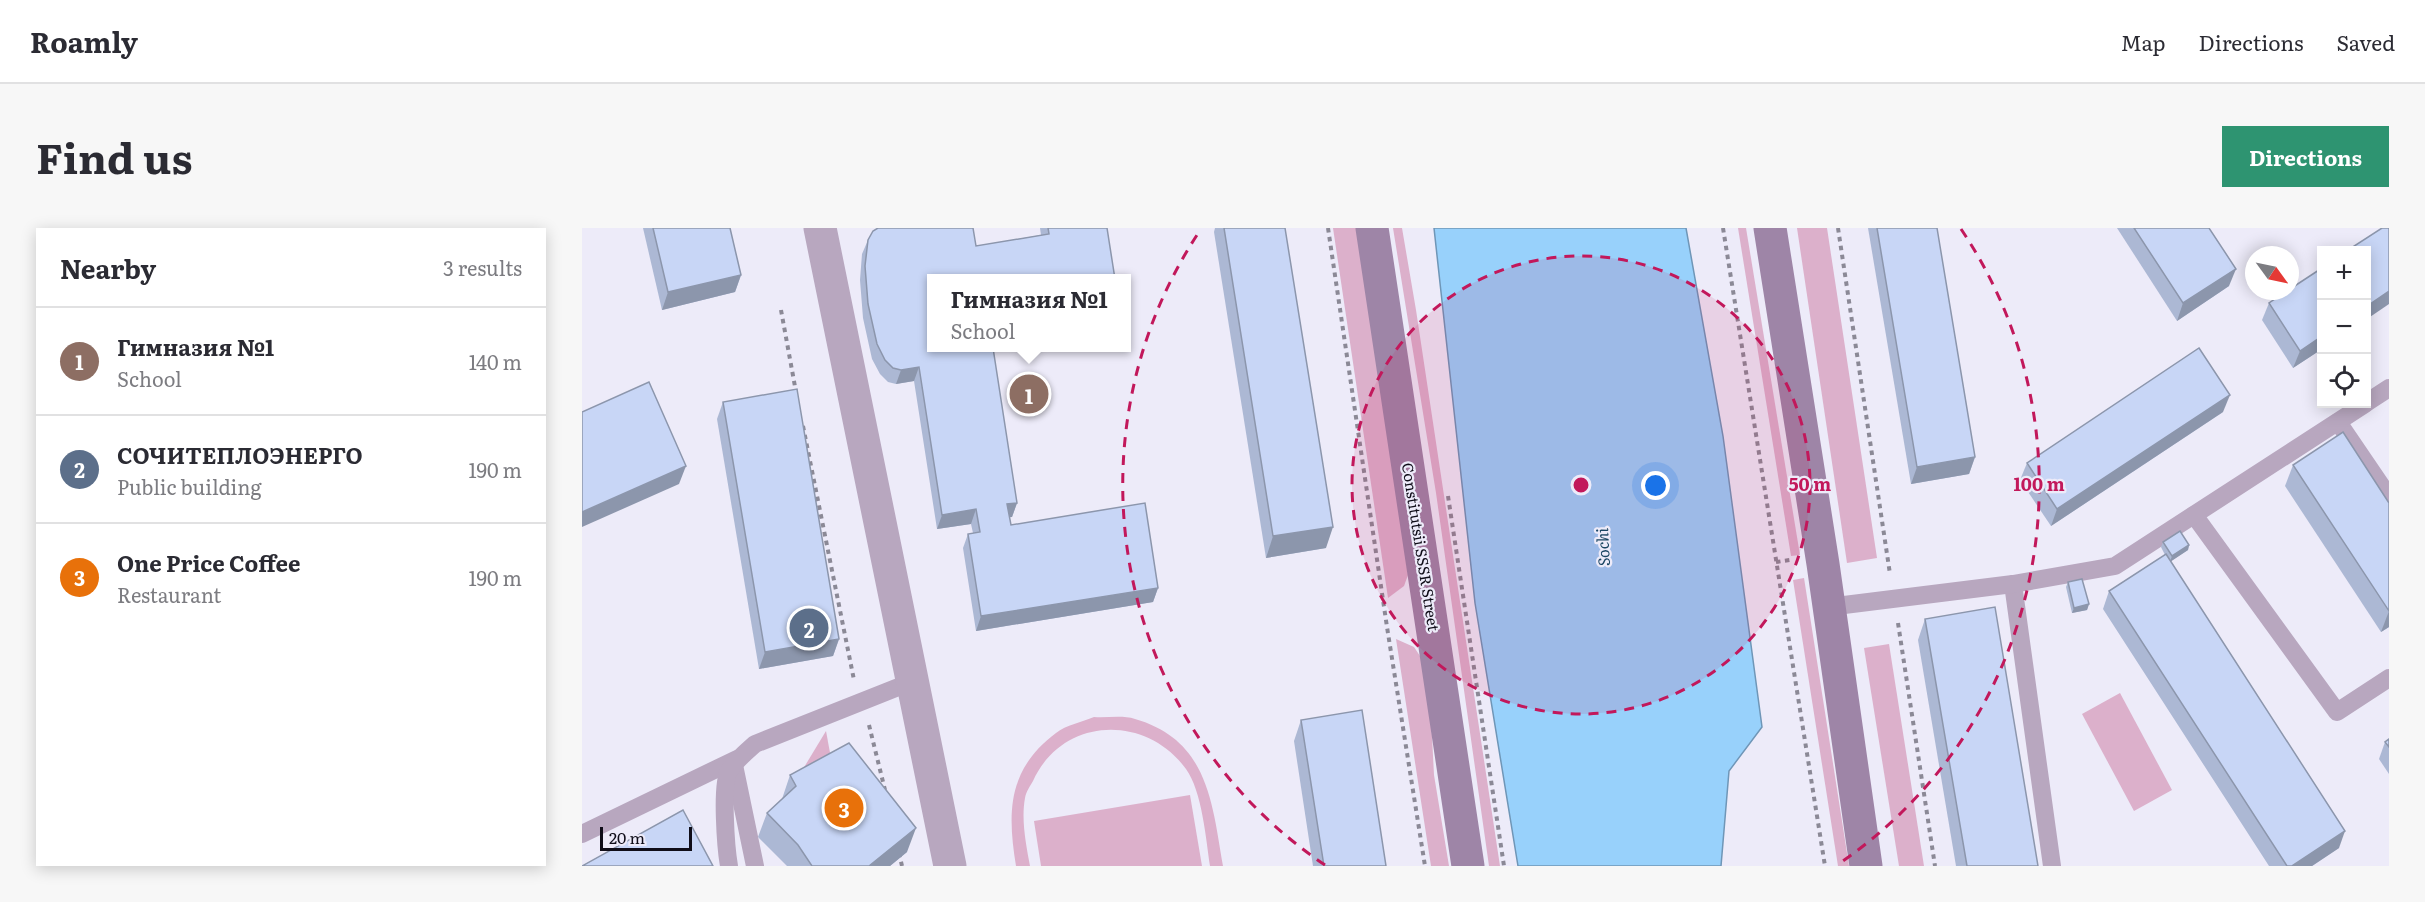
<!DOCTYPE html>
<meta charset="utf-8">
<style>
body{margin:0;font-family:Literata,serif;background:#f7f7f7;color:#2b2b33}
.controls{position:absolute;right:18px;top:18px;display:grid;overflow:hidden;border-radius:0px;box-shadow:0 3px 15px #0003}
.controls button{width:54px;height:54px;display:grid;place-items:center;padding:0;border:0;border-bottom:2px solid #e1e1e2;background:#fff;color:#2b2b33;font:30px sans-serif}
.compass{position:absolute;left:1663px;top:18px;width:54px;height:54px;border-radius:50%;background:#fff;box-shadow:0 3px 15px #0003;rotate:123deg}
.scale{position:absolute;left:18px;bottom:15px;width:92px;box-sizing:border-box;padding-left:6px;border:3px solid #0f0d18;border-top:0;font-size:16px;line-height:21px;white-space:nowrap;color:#0f0d18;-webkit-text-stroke:4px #edebf9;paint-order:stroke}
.you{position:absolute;left:1074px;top:258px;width:21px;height:21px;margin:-15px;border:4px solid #fff;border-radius:50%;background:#1a73e8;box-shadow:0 0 0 9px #1a73e833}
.badge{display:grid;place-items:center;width:39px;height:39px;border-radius:50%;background:#2e9471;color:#fff;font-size:20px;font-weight:700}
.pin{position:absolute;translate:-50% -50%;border:3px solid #fff;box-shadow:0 2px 6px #0006}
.popup{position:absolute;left:345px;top:46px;width:204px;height:78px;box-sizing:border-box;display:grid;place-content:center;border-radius:0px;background:#fff;filter:drop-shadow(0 2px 4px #0005);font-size:20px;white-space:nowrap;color:#7c7c81}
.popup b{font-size:22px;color:#2b2b33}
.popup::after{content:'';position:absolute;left:50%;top:100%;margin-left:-12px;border:12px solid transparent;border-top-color:#fff}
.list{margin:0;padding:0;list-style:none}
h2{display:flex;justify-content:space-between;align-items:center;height:78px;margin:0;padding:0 24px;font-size:26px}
h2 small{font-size:20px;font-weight:400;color:#7c7c81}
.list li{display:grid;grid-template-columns:39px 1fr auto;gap:18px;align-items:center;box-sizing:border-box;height:108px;padding:0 24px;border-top:2px solid #e1e1e2}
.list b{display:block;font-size:22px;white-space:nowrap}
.list p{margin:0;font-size:20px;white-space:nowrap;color:#7c7c81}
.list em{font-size:20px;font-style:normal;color:#7c7c81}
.icon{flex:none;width:33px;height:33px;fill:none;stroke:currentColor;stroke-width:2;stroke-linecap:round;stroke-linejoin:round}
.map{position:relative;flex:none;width:1807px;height:638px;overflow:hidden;border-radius:0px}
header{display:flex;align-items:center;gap:36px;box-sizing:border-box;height:84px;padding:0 30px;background:#fff;border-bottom:2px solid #e1e1e2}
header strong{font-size:28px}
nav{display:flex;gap:33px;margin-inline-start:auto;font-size:21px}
.intro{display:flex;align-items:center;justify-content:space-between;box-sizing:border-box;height:144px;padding:0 36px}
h1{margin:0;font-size:42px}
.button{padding:15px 27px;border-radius:0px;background:#2e9471;color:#fff;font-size:21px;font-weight:700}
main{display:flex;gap:36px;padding:0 36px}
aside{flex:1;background:#fff;border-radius:0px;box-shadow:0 3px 15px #0003}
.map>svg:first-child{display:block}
</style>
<header>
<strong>Roamly</strong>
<nav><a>Map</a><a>Directions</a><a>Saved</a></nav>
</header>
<div class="intro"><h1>Find us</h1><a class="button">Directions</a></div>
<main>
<aside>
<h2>Nearby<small>3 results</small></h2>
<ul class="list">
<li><span class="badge" style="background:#8d6e63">1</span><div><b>Гимназия №1</b><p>School</p></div><em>140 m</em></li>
<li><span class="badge" style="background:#5c6f8a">2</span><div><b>СОЧИТЕПЛОЭНЕРГО</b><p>Public building</p></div><em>190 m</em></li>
<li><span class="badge" style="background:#e8710a">3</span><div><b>One Price Coffee</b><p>Restaurant</p></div><em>190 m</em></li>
</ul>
</aside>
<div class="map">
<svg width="1807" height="638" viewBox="0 0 1807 638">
<rect width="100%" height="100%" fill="#edebf9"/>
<g fill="#dcb0cb">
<path d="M751 0H781L826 347 822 358 806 370Z"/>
<path d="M811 0H820L834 82 918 638H907L854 265Z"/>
<path d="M1156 0H1164L1218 327 1209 328Z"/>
<path d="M1215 0H1245L1295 330 1265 335Z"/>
<path d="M1222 350 1267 638H1256L1211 352Z"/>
<path d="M814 411 832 419 840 431 849 489 852 547 867 638H849Z"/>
<path d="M1307 416 1342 638H1317L1282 420Z"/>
<path d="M1538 465 1590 562 1552 583 1500 486Z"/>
<path d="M512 489C525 490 541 487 553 491 626 512 630 574 641 638H628C624 611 620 563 604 541 563 485 480 489 451 553 448 558 444 564 443 570 439 592 444 616 448 638H434C425 583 426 541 474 505 484 497 500 494 512 489Z"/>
<path d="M244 503 251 541 218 546Z"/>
<path d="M608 567 620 638H459L452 593Z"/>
</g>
<path fill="#98d1fb" stroke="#6f96b7" stroke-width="1.5" d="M852 0H1104L1141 208 1180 499 1147 543 1139 638H936L893 375Z"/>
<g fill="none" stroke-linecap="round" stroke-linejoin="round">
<g stroke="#8b8996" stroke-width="4" stroke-dasharray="4.5 4.5" stroke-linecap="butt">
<path d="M746 0 805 399 843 638"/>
<path d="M1141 0 1243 638"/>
<path d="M1256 0 1308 346"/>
<path d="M199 82 214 164"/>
<path d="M221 198 272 452"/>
<path d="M866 268 922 638"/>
<path d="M1194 334 1208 332"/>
<path d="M1316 395 1353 638"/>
<path d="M287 497 303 562"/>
<path d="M317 625 320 638"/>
</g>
<g stroke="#b8a7bf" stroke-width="18">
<path d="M1784 175 1807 160"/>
<path d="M1756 194 1807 269"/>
<path d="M1612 287 1755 484 1807 450"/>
<path d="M1431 356 1470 638"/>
<path d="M1246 379 1431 356 1533 338 1783 176"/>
<path d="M152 537 173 638"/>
<path d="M0 606 155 531"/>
<path d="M147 638C144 621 139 557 147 543 153 533 164 524 173 516L329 454"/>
</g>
<path stroke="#b8a7bf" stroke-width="33" d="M238 0 368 638"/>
<g stroke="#9e85a7" stroke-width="33">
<path d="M790 0 886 638"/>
<path d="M1188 0 1241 336 1284 638"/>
</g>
</g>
<g fill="#acb8d4">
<path d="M61 0H148L159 47 153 64 80 82Z"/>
<path d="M458 0H525L350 51 435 275 430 289H427L429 297 576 360 571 374 394 403 381 320 386 306 391 305 389 296 355 301 332 153 314 156 306 154 298 146 290 131 281 90 278 52 280 26 286 12 394 18 459 7Z"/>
<path d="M633 0H703L744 320 684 330 632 4Z"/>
<path d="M1286 0H1355L1393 229 1387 246 1329 256Z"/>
<path d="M1535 0H1627L1647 58 1595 93Z"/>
<path d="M1740 40V121L1711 140 1680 92 1687 75Z"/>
<path d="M141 174 257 411 251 428 177 441 135 191Z"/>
<path d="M1641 184 1469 298 1438 252 1445 235Z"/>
<path d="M1711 237 1807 275V399L1799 404 1703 258Z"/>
<path d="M1581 314 1607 317 1606 322 1589 333 1757 620 1730 638H1687L1521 381 1527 363 1583 327 1579 319Z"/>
<path d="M1486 354 1507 376 1505 382 1490 385 1484 359Z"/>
<path d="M1343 391 1456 638H1374L1336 412Z"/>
<path d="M719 492 804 638H731L712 513Z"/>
<path d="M1807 511V546L1797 531 1803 514Z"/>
<path d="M208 547 325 624 308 638H205L176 609 185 585 200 571Z"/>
</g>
<g fill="#8c96ac">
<path d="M1654 41 1647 58 1595 93 1601 75Z"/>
<path d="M159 47 153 64 80 82 86 64Z"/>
<path d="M1807 63V76L1785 91V78Z"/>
<path d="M1740 108V121L1711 140 1718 123Z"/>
<path d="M337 139 332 153 314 156 319 142Z"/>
<path d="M1648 167 1641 184 1469 298 1475 281Z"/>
<path d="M1393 229 1387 246 1329 256 1335 239Z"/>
<path d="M104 238 97 256 0 299V284Z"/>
<path d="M435 275 430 289 420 290 425 276Z"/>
<path d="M394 281 389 296 355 301 360 287Z"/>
<path d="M751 299 744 320 684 330 691 308Z"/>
<path d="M1607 317 1606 322 1588 334 1590 328Z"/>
<path d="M576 360 571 374 394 403 399 388Z"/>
<path d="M1507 376 1505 382 1490 385 1492 380Z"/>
<path d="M1807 383V399L1799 404Z"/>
<path d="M257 411 251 428 177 441 183 424Z"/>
<path d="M334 600 325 624 308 638H287Z"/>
<path d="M1763 603 1757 620 1730 638H1710Z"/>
</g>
<g fill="#c8d6f6" stroke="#8c96ac" stroke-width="1.5">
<path d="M71 0H148L159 47 86 64Z"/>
<path d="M296 0H391L394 18 467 6 466 0H525L533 51H350V120H411L435 275 425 276 429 297 563 275 576 360 399 388 386 306 398 304 394 281 360 287 337 139 319 142 311 140 303 132 295 116 286 76 283 38 286 12 291 3Z"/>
<path d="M642 0H703L751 299 691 308Z"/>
<path d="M1295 0H1355L1393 229 1335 239Z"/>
<path d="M1552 0H1627L1654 41 1601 75Z"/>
<path d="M1800 0H1807V63L1785 78V22H1766Z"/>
<path d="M1740 40V108L1718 123 1687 75 1705 63H1708V61Z"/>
<path d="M1617 120 1648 167 1475 281 1445 235Z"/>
<path d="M67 154 104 238 0 284V184Z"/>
<path d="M215 161 257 411 183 424 141 174Z"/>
<path d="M1761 204 1807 275V383L1711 237Z"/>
<path d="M1598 303 1607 317 1590 328 1581 314Z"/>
<path d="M1584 326 1763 603 1710 638H1705L1527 363Z"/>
<path d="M1500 351 1507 376 1492 380 1486 354Z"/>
<path d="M1413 379 1456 638H1385L1343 391Z"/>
<path d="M780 482 804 638H742L719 492Z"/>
<path d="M1807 511V519L1803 514Z"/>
<path d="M267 515 334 600 287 638H230L216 617 185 585 214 558 208 547Z"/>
<path d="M101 582 131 638H0Z"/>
</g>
<circle cx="999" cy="257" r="229" fill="#c2185b" fill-opacity=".12"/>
<g fill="none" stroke="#c2185b" stroke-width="3" stroke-dasharray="10 8">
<circle cx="999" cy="257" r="229"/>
<path d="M743 637A458 458 0 0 1 619 1M1379 1A458 458 0 0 1 1255 637"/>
</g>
<g text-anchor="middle" stroke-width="4.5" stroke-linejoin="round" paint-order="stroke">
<g font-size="15" fill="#0f0d18" stroke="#edebf9">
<text transform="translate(838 319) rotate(81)" y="5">Constitutsii SSSR Street</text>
</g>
<g font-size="16" font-style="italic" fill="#1a4562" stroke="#edebf9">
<text transform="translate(1021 319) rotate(-93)" y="6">Sochi</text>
</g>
</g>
<circle cx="999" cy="257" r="9" fill="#c2185b" stroke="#edebf9" stroke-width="3"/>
<g font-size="18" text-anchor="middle" font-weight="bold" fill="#c2185b" stroke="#edebf9" stroke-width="4.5" stroke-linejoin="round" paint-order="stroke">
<text x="1228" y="263">50 m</text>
<text x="1457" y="263">100 m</text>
</g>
</svg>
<div class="controls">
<button>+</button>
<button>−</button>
<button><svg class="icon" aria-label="locate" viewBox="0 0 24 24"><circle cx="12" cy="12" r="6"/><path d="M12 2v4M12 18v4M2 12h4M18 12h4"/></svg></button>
</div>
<svg class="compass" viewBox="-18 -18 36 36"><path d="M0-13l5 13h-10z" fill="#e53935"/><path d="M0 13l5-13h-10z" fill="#7c7c81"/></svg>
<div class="scale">20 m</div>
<div class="you"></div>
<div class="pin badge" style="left:447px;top:166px;background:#8d6e63">1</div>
<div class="popup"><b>Гимназия №1</b>School</div>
<div class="pin badge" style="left:227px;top:400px;background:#5c6f8a">2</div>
<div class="pin badge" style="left:262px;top:580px;background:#e8710a">3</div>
</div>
</main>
